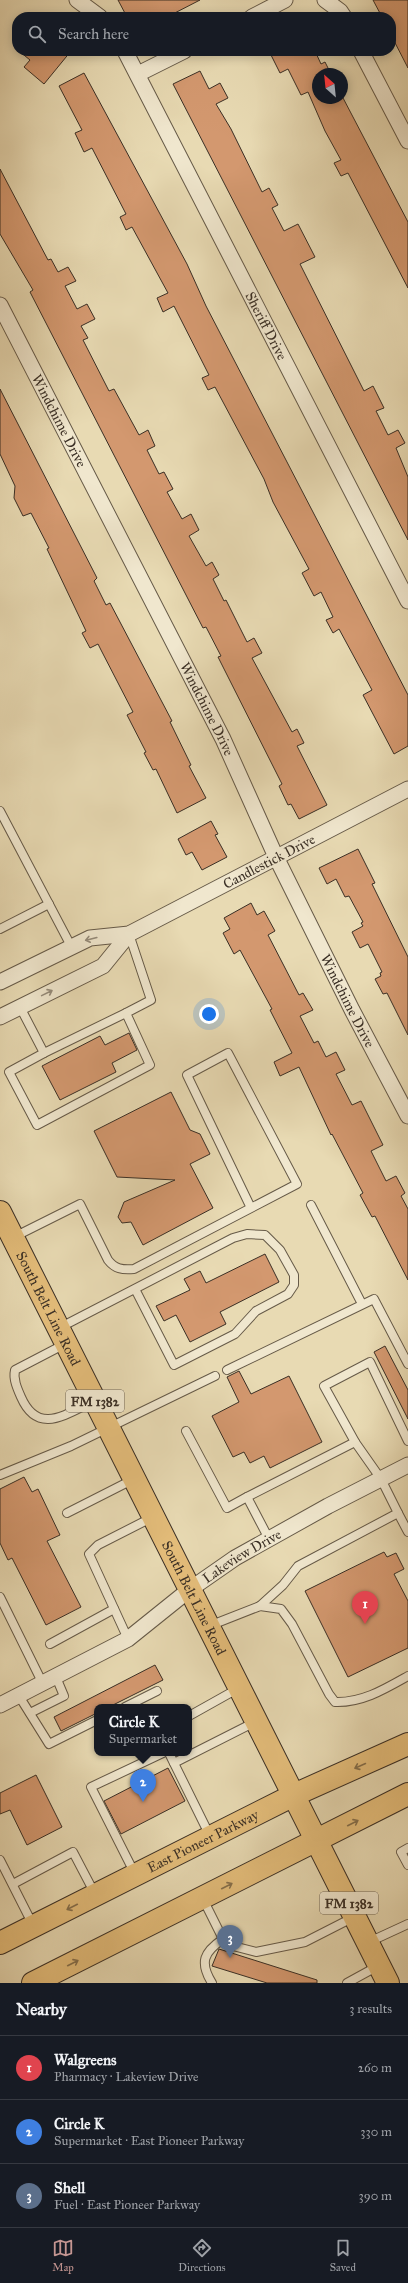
<!DOCTYPE html>
<meta charset="utf-8">
<style>
body{margin:0;font-family:"IM FELL Great Primer",serif;background:#20242c;color:#f1f3f6}
.compass{position:absolute;left:312px;top:68px;width:36px;height:36px;border-radius:50%;background:#171b24;box-shadow:0 2px 10px #0003;rotate:333deg}
.you{position:absolute;left:209px;top:1014px;width:14px;height:14px;margin:-10px;border:3px solid #fff;border-radius:50%;background:#1a73e8;box-shadow:0 0 0 6px #1a73e833}
.badge{display:grid;place-items:center;width:26px;height:26px;border-radius:50%;background:#c59692;color:#fff;font-size:13px;font-weight:700}
.pin{position:absolute;translate:-50% -33px;filter:drop-shadow(0 1px 2px #0008)}
.pin::after{content:'';position:absolute;top:21px;width:14px;height:12px;background:inherit;clip-path:polygon(0 0,100% 0,50% 100%)}
.popup{position:absolute;left:94px;top:1704px;width:98px;height:52px;box-sizing:border-box;display:grid;place-content:center;border-radius:8px;background:#171b24;filter:drop-shadow(0 1px 3px #0005);font-size:13px;white-space:nowrap;color:#9ea1a6}
.popup b{font-size:15px;color:#f1f3f6}
.popup::after{content:'';position:absolute;left:50%;top:100%;margin-left:-8px;border:8px solid transparent;border-top-color:#171b24}
.list{margin:0;padding:0;list-style:none}
h2{display:flex;justify-content:space-between;align-items:center;height:52px;margin:0;padding:0 16px;font-size:17px}
h2 small{font-size:13px;font-weight:400;color:#9ea1a6}
.list li{display:grid;grid-template-columns:26px 1fr auto;gap:12px;align-items:center;box-sizing:border-box;height:64px;padding:0 16px;border-top:1px solid #363941}
.list b{display:block;font-size:15px;white-space:nowrap}
.list p{margin:0;font-size:13px;white-space:nowrap;color:#9ea1a6}
.list em{font-size:13px;font-style:normal;color:#9ea1a6}
.icon{flex:none;width:22px;height:22px;fill:none;stroke:currentColor;stroke-width:2;stroke-linecap:round;stroke-linejoin:round}
.map{position:relative;flex:none;width:408px;height:1983px;overflow:hidden}
.search{position:absolute;background:#171b24;box-shadow:0 2px 10px #0003;left:12px;right:12px;top:12px;height:44px;display:flex;align-items:center;gap:10px;box-sizing:border-box;padding:0 14px;border-radius:16px;color:#9ea1a6;font-size:15px}
.sheet{height:244px;background:#171b24}
nav{display:flex;justify-content:space-around;align-items:center;box-sizing:border-box;height:56px;border-top:1px solid #363941;background:#171b24;font-size:11px;color:#9ea1a6}
nav a{display:grid;justify-items:center;gap:2px}
nav .on{color:#c59692}
.map>svg:first-child{display:block}
</style>
<div class="map">
<svg width="408" height="1983" viewBox="0 0 408 1983">
<rect width="100%" height="100%" fill="#e8dab3"/>
<filter id="stains"><feTurbulence type="fractalNoise" baseFrequency=".005" numOctaves="4"/><feColorMatrix values="0 0 0 0 .2 0 0 0 0 .09 0 0 0 0 .02 0 0 0 .5 -.17"/></filter>
<radialGradient id="worn" r=".72"><stop offset=".6" stop-color="#630" stop-opacity="0"/><stop offset="1" stop-color="#630" stop-opacity=".3"/></radialGradient>
<g fill="#d3986f" stroke="#3a2f25">
<path d="M118 0H200L167 17H127Z"/>
<path d="M373 0H408V68L391 35V17H382Z"/>
<path d="M19 51H71L44 84 24 67 30 60Z"/>
<path d="M269 51H315L321 64 325 62 331 74H318V98H342V96L408 222V288L348 173 341 176 334 163 341 160 325 131 308 92 301 95 288 69 280 73Z"/>
<path d="M200 71 209 89 220 83 228 98 216 104 231 129 262 192 269 188 278 205 272 208 284 231 298 224 315 257 300 264 364 391 373 386 384 408 376 411 388 435 398 430 405 443 396 448 408 477V540L173 84Z"/>
<path d="M84 73 187 264 206 306 408 695V746L394 754 363 695 372 690 339 629 333 633 326 620 333 617 321 592 314 596 302 573 309 569 273 502 264 479 215 387 208 390 202 378 209 375 174 306 163 312 157 298 168 293 132 227 126 230 120 217 126 214 92 148 84 152 75 133 82 130 59 86Z"/>
<path d="M0 169 48 260 51 259 58 272 68 267 76 281 65 286 77 309 87 304 95 319 81 326 88 338 83 340 109 391 114 389 139 435 148 430 155 446 147 450 159 474 164 472 173 489 167 492 182 519 191 514 199 530 189 536 206 566 212 562 219 575 213 579 224 601 226 600 247 642 254 638 262 653 252 658 292 732 297 729 304 743 297 746 327 805 299 819 291 804 288 805 279 786 282 784 218 657 221 656 206 627 203 628 30 292 33 290 0 234Z"/>
<path d="M0 389 97 578 94 581 106 605 110 603 172 721 170 722 191 765 189 766 206 798 177 813 156 769 153 770 144 753 146 752 127 715 133 712 101 650 98 644 90 648 82 633 86 631 47 549 49 548 31 513 23 516 14 498 15 486 0 454Z"/>
<path d="M211 821 218 834 215 835 227 857 202 870 192 852 186 855 178 839Z"/>
<path d="M358 849 375 883 372 884 408 957V1035L387 993 383 994 375 979 381 976 380 973 382 972 368 944 360 948 352 932 363 926 361 923 363 922 349 896 345 897 336 879 327 884 319 868Z"/>
<path d="M251 903 257 915 264 911 275 931 268 935 299 995 303 993 313 1010 300 1016 314 1043 318 1041 326 1057 336 1052 345 1070 336 1074 352 1105 361 1101 383 1145 371 1151 386 1181 396 1176 405 1193 401 1196 408 1209V1280L375 1216 372 1217 360 1195 363 1193 332 1134 331 1135 299 1067 280 1076 274 1062 292 1053 270 1010 272 1009 240 950 234 954 223 933 230 929 224 918Z"/>
<path d="M129 1033 137 1050 112 1063 116 1072 60 1100 42 1066 100 1036 105 1045Z"/>
<path d="M171 1092 190 1130 200 1134 210 1154 190 1164 213 1208 143 1245 131 1222 122 1223 118 1217 124 1202 175 1180 117 1177 94 1131Z"/>
<path d="M265 1254 279 1282 220 1312 226 1324 190 1342 176 1315 164 1321 156 1306 190 1290 184 1279 200 1271 206 1283Z"/>
<path d="M385 1346 408 1390V1419L374 1352Z"/>
<path d="M239 1371 251 1394 289 1376 322 1442 270 1468 264 1456 250 1463 244 1452 233 1457 212 1416 239 1402 227 1377Z"/>
<path d="M24 1477 32 1492 38 1489 60 1535 47 1541 81 1607 46 1625 12 1558 8 1560 0 1543V1489Z"/>
<path d="M384 1552 387 1557 396 1553 404 1569 394 1574 408 1601V1648L348 1677 305 1591Z"/>
<path d="M155 1665 163 1680 109 1707H97V1713L61 1731 54 1717Z"/>
<path d="M168 1768 185 1801 121 1834 104 1801Z"/>
<path d="M36 1775 62 1827 27 1845 10 1810 0 1814V1793Z"/>
<path d="M219 1949 317 1980V1983H267L212 1966Z"/>
</g>
<g fill="none" stroke-linecap="round" stroke-linejoin="round">
<g stroke="#665a48" stroke-width="10">
<g id="lane">
<path d="M0 811 71 946"/>
<path d="M0 929 49 904"/>
<path d="M20 1007 44 1053 9 1072 37 1125 150 1065 126 1013 151 1000 129 934"/>
<path d="M44 1053 126 1013"/>
<path d="M311 1205 362 1304"/>
<path d="M14 1237 80 1204 108 1260C115 1269 122 1270 134 1269L297 1184 228 1053 187 1075 251 1208"/>
<path d="M59 1328 233 1238 247 1234 265 1235 280 1250 294 1275V1285L288 1294 256 1311 235 1334 174 1365 135 1289"/>
<path d="M65 1344 15 1370C13 1379 17 1388 21 1397 38 1436 66 1414 94 1401"/>
<path d="M227 1370 374 1299 408 1364"/>
<path d="M186 1431 227 1508 247 1497 269 1539"/>
<path d="M0 1475 71 1446 215 1376"/>
<path d="M247 1497 355 1442 324 1386 370 1362 408 1441"/>
<path d="M67 1513 134 1479"/>
<path d="M398 1513 408 1532"/>
<path d="M0 1597 43 1684"/>
<path d="M260 1606 283 1585 298 1566 398 1513 381 1479 355 1442"/>
<path d="M209 1626 260 1606 281 1609 292 1624 329 1694 335 1702C362 1703 385 1689 408 1676"/>
<path d="M128 1639 89 1554 98 1545 153 1517"/>
<path d="M50 1644 114 1609"/>
<path d="M19 1696 49 1744 97 1720"/>
<path d="M125 1707 157 1691"/>
<path d="M30 1713 64 1696 56 1677"/>
<path d="M189 1716 239 1688"/>
<path d="M169 1753 210 1836"/>
<path d="M174 1763 255 1722"/>
<path d="M408 1848 401 1852 408 1865"/>
<path d="M0 1860 33 1925"/>
<path d="M135 1874 91 1787 163 1753"/>
<path d="M13 1884 73 1852 95 1894"/>
<path d="M203 1899 223 1939 229 1945 256 1952 305 1942 354 1917"/>
<path d="M369 1942 408 1924"/>
<path d="M212 1983C199 1962 204 1952 223 1939"/>
<path d="M347 1983 378 1966"/>
</g>
</g>
<g stroke="#665a48" stroke-width="17">
<g id="street">
<path d="M77 0 100 17"/>
<path d="M325 0 340 11 344 17"/>
<path d="M252 17 285 0"/>
<path id="s1" d="M125 51 408 601"/>
<path d="M361 51 408 141"/>
<path d="M138 74 184 51"/>
<path id="s2" d="M0 305 223 739 276 857 352 1010 408 1116"/>
<path id="s3" d="M0 982 90 938 129 934 408 789"/>
<path d="M0 1017 103 966 129 934"/>
<path id="s4" d="M0 1705 128 1639 189 1590 235 1558 328 1506 408 1465"/>
</g>
</g>
<g stroke="#3a2f25" stroke-width="24">
<g id="primary">
<path id="s5" d="M0 1212 388 1983"/>
<path id="s6" d="M0 1943 294 1795 408 1744"/>
<path d="M33 1983 408 1794"/>
</g>
</g>
<use href="#lane" stroke="#f0e7ce" stroke-width="8"/>
<use href="#street" stroke="#f0e7ce" stroke-width="15"/>
<use href="#primary" stroke="#e4bd7a" stroke-width="22"/>
</g>
<defs><path id="oneway-shaft" d="M-6 0H5M1.5-3L5.5 0L1.5 3" fill="none" stroke-width="1.6" stroke-linecap="round" stroke-linejoin="round"/></defs>
<g stroke="#958b7a">
<use href="#oneway-shaft" transform="translate(91 939) rotate(166)"/>
<use href="#oneway-shaft" transform="translate(47 993) rotate(-26)"/>
</g>
<g stroke="#866f4b">
<use href="#oneway-shaft" transform="translate(360 1766) rotate(156)"/>
<use href="#oneway-shaft" transform="translate(353 1823) rotate(-27)"/>
<use href="#oneway-shaft" transform="translate(227 1886) rotate(-27)"/>
<use href="#oneway-shaft" transform="translate(72 1907) rotate(153)"/>
<use href="#oneway-shaft" transform="translate(73 1963) rotate(-27)"/>
</g>
<g text-anchor="middle" stroke-width="3.5" stroke-linejoin="round" paint-order="stroke">
<g fill="#f0e7ce" stroke="#716658" stroke-width="1">
<rect x="66" y="1390" width="58" height="22" rx="3"/>
<rect x="320" y="1892" width="58" height="22" rx="3"/>
</g>
<g font-size="13" font-weight="bold" fill="#3a2f25">
<text x="95" y="1406">FM 1382</text>
<text x="349" y="1908">FM 1382</text>
</g>
<g font-size="14" fill="#3a2f25" stroke="#f0e7ce">
<text dy="5" stroke="none"><textPath href="#s1" startOffset="309">Sheriff Drive</textPath></text>
<text dy="5" stroke="none"><textPath href="#s2" startOffset="130">Windchime Drive</textPath></text>
<text dy="5" stroke="none"><textPath href="#s2" startOffset="454">Windchime Drive</textPath></text>
<text dy="5" stroke="none"><textPath href="#s3" startOffset="297">Candlestick Drive</textPath></text>
<text dy="5" stroke="none"><textPath href="#s2" startOffset="778">Windchime Drive</textPath></text>
<text dy="5" stroke="none"><textPath href="#s5" startOffset="108">South Belt Line Road</textPath></text>
<text dy="5" stroke="none"><textPath href="#s4" startOffset="285">Lakeview Drive</textPath></text>
<text dy="5" stroke="none"><textPath href="#s5" startOffset="432">South Belt Line Road</textPath></text>
<text dy="5" stroke="none"><textPath href="#s6" startOffset="227">East Pioneer Parkway</textPath></text>
</g>
</g>
<rect width="100%" height="100%" filter="url(#stains)"/>
<rect width="100%" height="100%" fill="url(#worn)"/>
</svg>
<svg class="compass" viewBox="-18 -18 36 36"><path d="M0-13l5 13h-10z" fill="#e53935"/><path d="M0 13l5-13h-10z" fill="#9ea1a6"/></svg>
<div class="you"></div>
<div class="pin badge" style="left:365px;top:1624px;background:#e0444e">1</div>
<div class="pin badge" style="left:143px;top:1802px;background:#3f7fe0">2</div>
<div class="popup"><b>Circle K</b>Supermarket</div>
<div class="pin badge" style="left:230px;top:1958px;background:#5c6f8a">3</div>
<div class="search"><svg class="icon" aria-label="search" viewBox="0 0 24 24"><circle cx="10" cy="10" r="6"/><path d="M15 15l6 6"/></svg>Search here</div>
</div>
<section class="sheet">
<h2>Nearby<small>3 results</small></h2>
<ul class="list">
<li><span class="badge" style="background:#e0444e">1</span><div><b>Walgreens</b><p>Pharmacy · Lakeview Drive</p></div><em>260 m</em></li>
<li><span class="badge" style="background:#3f7fe0">2</span><div><b>Circle K</b><p>Supermarket · East Pioneer Parkway</p></div><em>330 m</em></li>
<li><span class="badge" style="background:#5c6f8a">3</span><div><b>Shell</b><p>Fuel · East Pioneer Parkway</p></div><em>390 m</em></li>
</ul>
</section>
<nav>
<a class="on"><svg class="icon" aria-label="map" viewBox="0 0 24 24"><path d="M3 6l6-2 6 2 6-2v14l-6 2-6-2-6 2zM9 4v14M15 6v14"/></svg>Map</a>
<a><svg class="icon" aria-label="directions" viewBox="0 0 24 24"><path d="M12 3l9 9-9 9-9-9zM9 14v-3h6M13 9l2 2-2 2"/></svg>Directions</a>
<a><svg class="icon" aria-label="saved" viewBox="0 0 24 24"><path d="M7 4h10v16l-5-4-5 4z"/></svg>Saved</a>
</nav>
